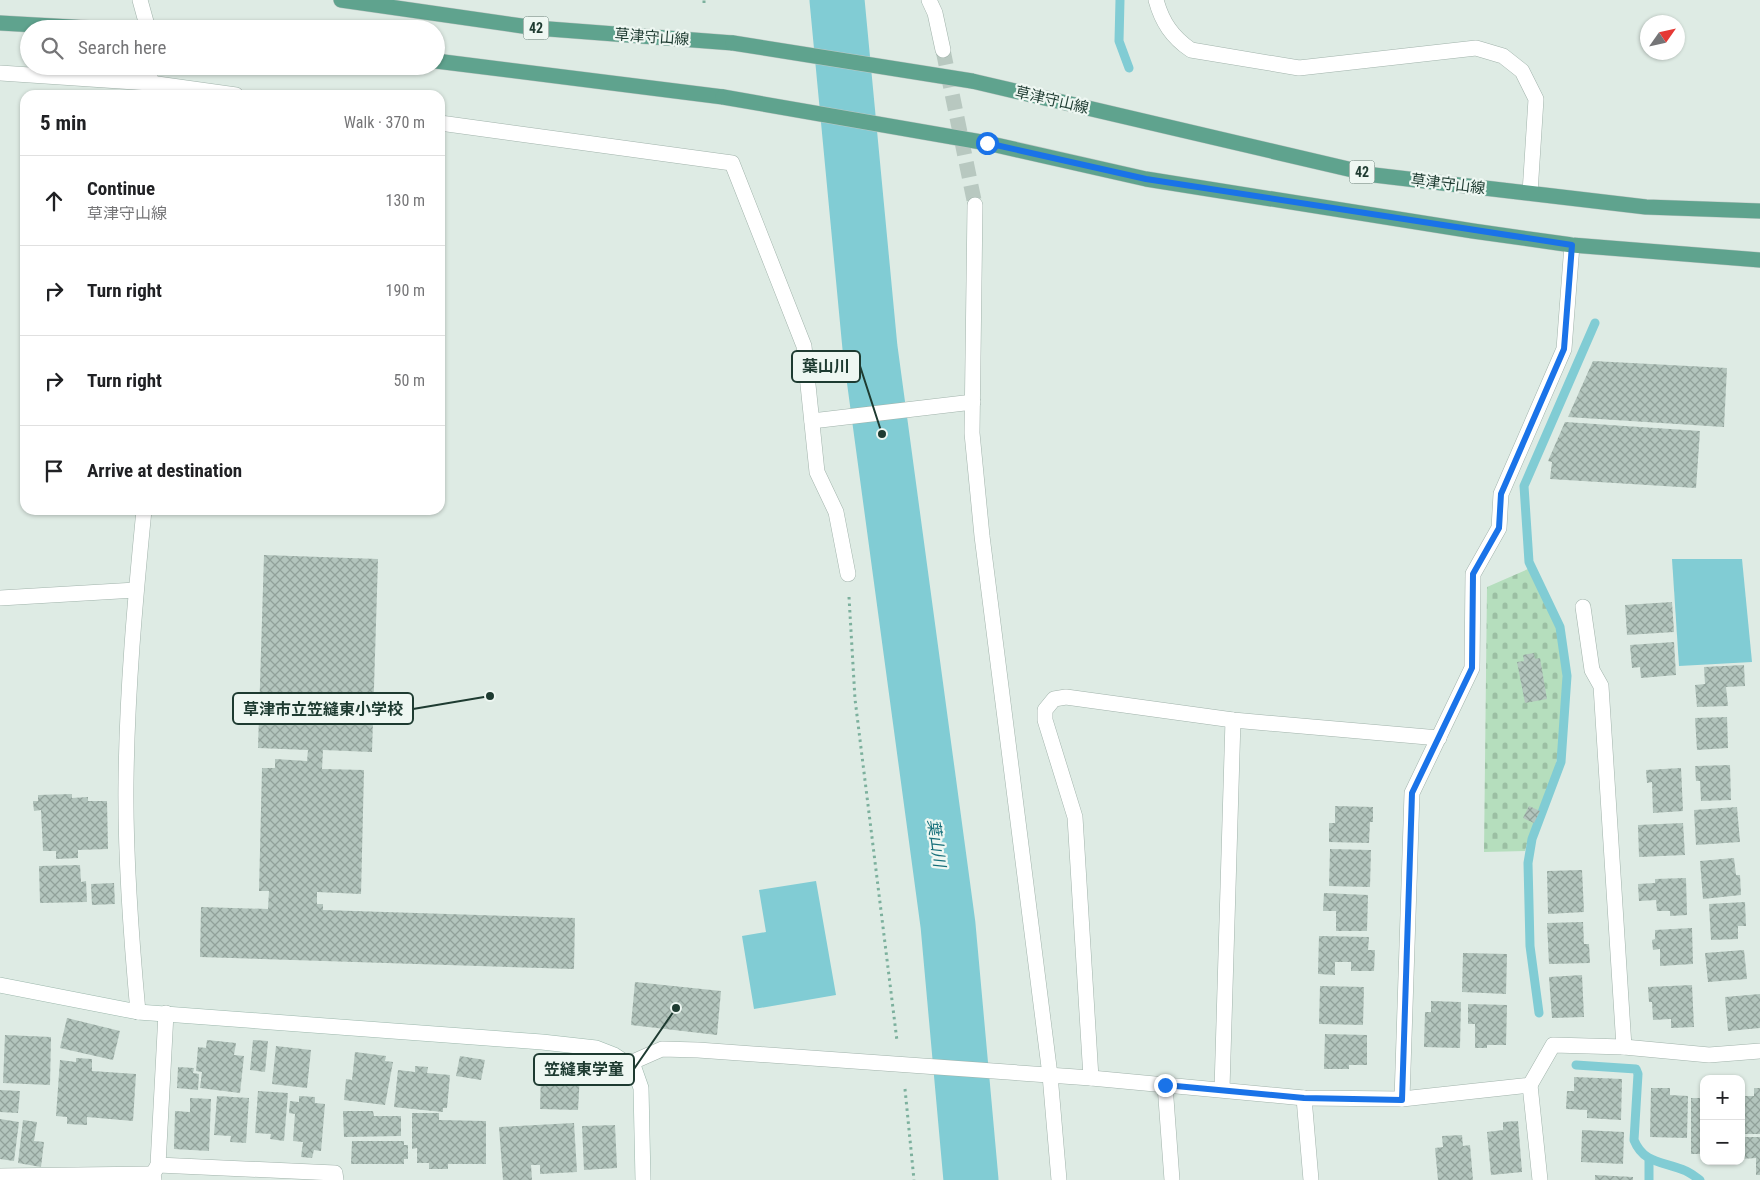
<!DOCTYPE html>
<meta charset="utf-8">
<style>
body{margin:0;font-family:"Roboto Condensed","Noto Sans JP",sans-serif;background:#f6f6f6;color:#202124}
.controls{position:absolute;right:15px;bottom:15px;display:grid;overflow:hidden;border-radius:10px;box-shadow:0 1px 4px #0004}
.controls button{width:45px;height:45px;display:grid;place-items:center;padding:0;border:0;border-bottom:1px solid #e0e0e0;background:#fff;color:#202124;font:25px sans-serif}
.compass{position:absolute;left:1640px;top:15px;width:45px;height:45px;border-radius:50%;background:#fff;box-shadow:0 1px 4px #0004;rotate:56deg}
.stop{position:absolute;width:15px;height:15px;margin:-11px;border:4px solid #1a73e8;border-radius:50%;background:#fff}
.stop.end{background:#1a73e8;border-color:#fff;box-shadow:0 1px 5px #0008}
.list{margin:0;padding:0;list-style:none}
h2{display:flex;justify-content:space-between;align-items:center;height:65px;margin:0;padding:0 20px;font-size:21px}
h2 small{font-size:16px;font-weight:400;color:#757577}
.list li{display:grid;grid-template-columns:32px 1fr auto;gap:15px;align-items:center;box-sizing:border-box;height:90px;padding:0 20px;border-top:1px solid #e0e0e0}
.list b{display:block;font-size:19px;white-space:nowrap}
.list p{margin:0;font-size:16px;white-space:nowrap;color:#757577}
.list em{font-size:16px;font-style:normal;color:#757577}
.icon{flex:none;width:28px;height:28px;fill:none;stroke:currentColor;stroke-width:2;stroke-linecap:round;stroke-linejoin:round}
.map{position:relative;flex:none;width:1760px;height:1180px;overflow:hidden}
.search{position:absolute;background:#fff;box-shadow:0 1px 4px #0004;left:20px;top:20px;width:425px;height:55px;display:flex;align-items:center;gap:12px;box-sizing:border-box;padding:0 18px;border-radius:28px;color:#757577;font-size:19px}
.panel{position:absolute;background:#fff;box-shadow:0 1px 4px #0004;left:20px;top:90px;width:425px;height:425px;border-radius:15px}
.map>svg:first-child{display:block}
</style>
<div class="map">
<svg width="1760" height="1180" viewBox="0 0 1760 1180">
<defs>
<pattern id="cemetery-stones" width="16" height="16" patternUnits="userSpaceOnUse" patternTransform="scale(1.25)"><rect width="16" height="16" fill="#b5debd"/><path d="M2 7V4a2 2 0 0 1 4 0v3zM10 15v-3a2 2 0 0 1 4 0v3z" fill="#9bbfa3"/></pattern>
<pattern id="building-cross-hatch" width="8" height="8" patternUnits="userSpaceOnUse" patternTransform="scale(1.25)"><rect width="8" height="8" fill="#b3c5bd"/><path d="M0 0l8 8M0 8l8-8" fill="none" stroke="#91a19a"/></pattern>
</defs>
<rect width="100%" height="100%" fill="#deebe4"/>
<path fill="url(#cemetery-stones)" d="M1528 569C1537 589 1552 611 1557 631 1567 669 1564 734 1554 772 1546 799 1531 824 1525 851L1484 852 1487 587Z"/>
<g fill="#81ccd4">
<path d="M1672 559H1742L1752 662 1679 666Z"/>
<path d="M816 881 836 995 754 1009 742 936 766 932 759 890Z"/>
</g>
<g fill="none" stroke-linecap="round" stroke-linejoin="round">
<g stroke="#81ccd4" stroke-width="9">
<path d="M1120 0 1119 41 1129 68"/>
<path d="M1539 1013 1530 946 1528 863 1532 839 1561 762 1567 676 1560 627 1529 562 1524 486 1595 323"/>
<path d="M1576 1065 1636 1069 1638 1074 1634 1140C1644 1165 1665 1161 1686 1171 1691 1173 1695 1177 1700 1180"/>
<path d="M1649 1180V1161"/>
</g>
<path stroke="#81ccd4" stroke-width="55" d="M837 0 870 348 948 925 971 1180"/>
</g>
<g fill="url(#building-cross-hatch)">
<path d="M1593 361 1727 368 1724 427 1568 417Z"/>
<path d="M1565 422 1700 431 1696 488 1550 479 1552 462 1548 461Z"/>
<path d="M264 555 378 559 372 752 323 750 322 769 364 770 361 894 317 892V904H323V910L575 918 574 969 200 957 201 907 268 909 269 891H259L262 768H275V759L307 761 308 750 258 748Z"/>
<path d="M1672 602 1674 632 1627 635 1625 605Z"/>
<path d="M1674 642 1676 675 1641 678 1640 667 1632 668 1630 645Z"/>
<path d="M1534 653 1535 659 1540 658 1547 699 1525 703 1517 662 1524 661 1523 655Z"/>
<path d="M1744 665 1745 686 1726 687 1728 706 1697 707 1695 685 1705 684 1704 667Z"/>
<path d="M1727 717 1728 748 1697 750 1695 718Z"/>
<path d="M1730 765 1731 800 1701 801 1700 781H1696L1695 766Z"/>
<path d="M1681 768 1683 811 1653 813 1652 782 1647 783 1646 770Z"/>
<path d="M72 794V798L88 797V801H107L108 849 78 850V858L56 859V851H43L41 810 34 811 33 801H38V795Z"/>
<path d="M1335 806 1373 807V822H1370L1369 843 1329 842V823H1335Z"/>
<path d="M1529 806 1540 811 1534 823 1523 818Z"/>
<path d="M1737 807 1740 842 1696 845 1694 810Z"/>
<path d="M1683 823 1685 855 1639 857 1638 825Z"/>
<path d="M1330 849 1371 850 1370 887 1329 886Z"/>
<path d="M1734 858 1736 875H1740L1741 895 1703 899 1700 861Z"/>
<path d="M80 865 81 882 86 881 87 902 40 903 39 866Z"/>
<path d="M1582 870 1584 912 1548 914 1547 871Z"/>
<path d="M1686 878 1687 915 1670 916V911H1657L1656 900 1639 901 1638 884 1655 883V879Z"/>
<path d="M114 883 115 904 92 905 91 884Z"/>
<path d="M1324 893 1368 895 1367 931H1336V911H1323Z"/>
<path d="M1745 902 1746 926H1738V939L1711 940 1709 904Z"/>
<path d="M1583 922 1584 944H1589L1590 963 1549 964 1547 923Z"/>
<path d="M1692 928 1693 964 1660 966V949L1653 950 1652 940 1655 939V930Z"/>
<path d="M1319 936 1369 937 1368 950H1375L1374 971H1351V962H1335V975L1318 974Z"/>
<path d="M1744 950 1747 979 1708 982 1705 953Z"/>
<path d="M1463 953 1507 954 1506 994 1462 992Z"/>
<path d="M1582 975 1584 1017 1552 1018 1549 977Z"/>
<path d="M635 982 721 991 717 1035 631 1025Z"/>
<path d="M1692 985 1694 1027 1671 1028V1019L1653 1020 1652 1002H1649L1648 987Z"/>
<path d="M1320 986 1364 987 1363 1025 1319 1024Z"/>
<path d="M1760 994V1028L1728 1031 1725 997Z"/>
<path d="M1431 1001 1461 1002 1460 1048 1424 1047 1425 1012H1431Z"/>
<path d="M1468 1004 1507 1005 1506 1045H1487V1048H1475V1024H1468Z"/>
<path d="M67 1018 120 1031 113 1060 60 1048Z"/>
<path d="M1325 1034 1367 1035V1065H1349V1069H1324Z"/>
<path d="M5 1035 51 1037 50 1085 3 1083Z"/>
<path d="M207 1040 236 1043 234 1055 244 1056 240 1093 200 1088 202 1072 196 1071 198 1047 206 1048Z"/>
<path d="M253 1040 268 1041 265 1072 250 1070Z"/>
<path d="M276 1046 311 1050 307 1088 272 1084Z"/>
<path d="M355 1052 386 1056 385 1061 393 1062 385 1105 344 1100 346 1079 352 1080Z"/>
<path d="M460 1056 485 1060 481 1080 456 1076Z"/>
<path d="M76 1058 92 1059V1071L136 1074 133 1121 87 1117V1125L67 1124V1117L56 1116 60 1060 76 1062Z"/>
<path d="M415 1066 428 1067 427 1073 450 1075 447 1108H443V1112L394 1107 398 1070 415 1072Z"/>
<path d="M178 1067 194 1068 193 1073 199 1074 198 1090 177 1088Z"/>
<path d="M541 1073 580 1075 578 1110 540 1109Z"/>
<path d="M1574 1077 1622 1079 1621 1120 1587 1118V1110L1566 1109 1567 1091H1574Z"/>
<path d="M1651 1088H1670V1095L1688 1096 1687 1138 1650 1137Z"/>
<path d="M1754 1088H1760V1134H1741V1096H1754Z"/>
<path d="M0 1090 20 1091 18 1113 0 1112Z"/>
<path d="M258 1091 288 1093 284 1141 270 1139 271 1134 255 1133Z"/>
<path d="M217 1096 249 1098 246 1143 230 1142 231 1136 214 1135Z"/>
<path d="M299 1096 315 1097V1103L325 1104 321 1151 314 1150 312 1158 301 1157 303 1142 293 1141 295 1114 289 1113 290 1101 299 1102Z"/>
<path d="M190 1098 211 1099 209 1151 174 1149 175 1111 190 1112Z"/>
<rect x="1691" y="1098" width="13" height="56"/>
<path d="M343 1111H373L374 1116H401V1136L344 1137Z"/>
<path d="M412 1113H439V1120L486 1121V1164H448V1169H429V1163H417V1148L412 1149Z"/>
<path d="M0 1119 19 1122 14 1161 0 1159Z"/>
<path d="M23 1120 37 1122 34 1141 44 1142 41 1167 18 1163Z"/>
<path d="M1518 1121 1522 1172 1491 1175 1487 1132 1503 1130V1122Z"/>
<path d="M574 1123 577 1172 540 1174V1165H531L532 1180H503L499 1127Z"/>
<path d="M615 1125 617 1168 584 1170 582 1126Z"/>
<path d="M1582 1130 1624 1132 1623 1164 1581 1162Z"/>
<path d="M1462 1135 1463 1146 1470 1145 1473 1180H1438L1435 1148 1443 1147 1442 1136Z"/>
<path d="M1741 1137H1760V1175H1756V1158L1741 1159Z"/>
<path d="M352 1141H404V1145H408V1159H404V1164H351Z"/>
<path d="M1595 1175 1633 1177V1180H1595Z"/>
</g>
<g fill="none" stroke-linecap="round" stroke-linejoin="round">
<path stroke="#b8c8c0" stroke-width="15" stroke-dasharray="15 8" stroke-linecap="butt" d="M943 50 975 205"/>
<g stroke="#a1b3ab" stroke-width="16">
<g id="street">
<path d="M140 0 148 29"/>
<path d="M929 0 935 13 943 50"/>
<path d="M1156 0C1162 22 1172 37 1191 50L1299 68 1476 48 1503 56 1522 71 1536 99 1530 193"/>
<path d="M150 66V95"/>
<path d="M0 73 150 83 236 95"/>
<path d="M440 123 732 163 804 346 817 472 836 512 848 574"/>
<path d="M975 205 972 433 982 536 1050 1075 1059 1180"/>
<path d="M812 421 973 402"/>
<path d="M0 598 136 590"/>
<path d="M1583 607 1592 670 1601 686 1624 1047"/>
<path d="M138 1012C131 936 125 859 126 782 127 691 135 601 144 510"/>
<path d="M628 1064 662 1049 698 1050 1091 1078 1304 1098 1402 1099 1530 1085 1553 1045 1624 1047 1709 1055 1760 1051"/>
<path d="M1091 1078 1075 817 1045 720V710L1054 699 1066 697 1233 720 1439 738"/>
<path d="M1165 1085 1172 1180"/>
<path d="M1530 1085 1540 1180"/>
<path d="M1222 1089 1233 720"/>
<path d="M1304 1098 1311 1180"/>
<path d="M1402 1099 1412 793 1472 668 1473 574 1499 528 1501 494 1564 349 1572 245"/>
<path d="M158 1165 335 1173 336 1180"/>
<path d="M0 1176 153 1174"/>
<path d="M154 1180 153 1174 158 1165 166 1013"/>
</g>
</g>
<g stroke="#9cb7ac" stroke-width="16">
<path id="secondary" d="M0 985 138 1012 542 1042 596 1048 614 1055 634 1068 641 1088 643 1180"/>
</g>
<g stroke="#c0c8c5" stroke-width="16">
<g id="primary">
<path d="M341 0 536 28 733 43"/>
<path d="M0 23 107 29"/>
<path d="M436 61 723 97"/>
<path d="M972 81 1374 175 1646 207 1760 211"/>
<path d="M987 143 1146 179 1473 231 1572 245 1760 260"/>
</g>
</g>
<g stroke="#7cb09d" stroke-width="3" stroke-dasharray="2.5 4" stroke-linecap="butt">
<path d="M704 3V0"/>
<path d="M849 597 855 699 897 1041"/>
<path d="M905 1089 914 1180"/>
</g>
<use href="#street" stroke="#fff" stroke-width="15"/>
<use href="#secondary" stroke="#fff" stroke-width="15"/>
<use href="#primary" stroke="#5fa38e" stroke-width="15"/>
<g stroke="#c0c8c5" stroke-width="16" stroke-linecap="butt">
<g id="primary-bridge">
<path d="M733 43 972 81"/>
<path d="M723 97 987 143"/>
</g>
</g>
<use href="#primary-bridge" stroke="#5fa38e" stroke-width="15"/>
</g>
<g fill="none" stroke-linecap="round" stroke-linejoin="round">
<path stroke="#1a73e8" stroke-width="6" d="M987 143 1146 179 1572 245 1564 349 1501 494 1499 528 1473 574 1472 668 1412 793 1402 1100 1304 1098 1165 1085"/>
</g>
<g text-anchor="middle" stroke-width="4.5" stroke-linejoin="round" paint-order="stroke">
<g fill="#eef7f2" stroke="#5c736b" stroke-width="1">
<rect x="523.5" y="16.5" width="25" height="23" rx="4"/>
<rect x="1349.5" y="160.5" width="25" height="23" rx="4"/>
</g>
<g font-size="14" font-weight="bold" fill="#1e3b31">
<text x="536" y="33">42</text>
<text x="1362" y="177">42</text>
</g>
<g font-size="15" fill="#1e3b31" stroke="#eef7f2">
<text transform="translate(652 37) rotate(4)" y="5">草津守山線</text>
<text transform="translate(1052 100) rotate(13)" y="5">草津守山線</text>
<text transform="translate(1448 184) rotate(7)" y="5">草津守山線</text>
</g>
<g font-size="16" font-style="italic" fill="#156f7a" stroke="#eef7f2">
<text transform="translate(937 843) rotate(82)" y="6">葉山川</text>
</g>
</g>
<path fill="none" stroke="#1e3b31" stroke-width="2" d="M882 434L860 366M490 696L413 709M676 1008L634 1069"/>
<g fill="#1e3b31" stroke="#eef7f2" stroke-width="2">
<circle cx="882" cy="434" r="5"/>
<circle cx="490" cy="696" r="5"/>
<circle cx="676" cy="1008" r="5"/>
</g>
<g fill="#eef7f2" stroke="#1e3b31" stroke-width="2">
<rect x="792" y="351" width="68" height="31" rx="5"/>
<rect x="233" y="693" width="180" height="31" rx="5"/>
<rect x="534" y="1054" width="100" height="31" rx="5"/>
</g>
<g font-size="16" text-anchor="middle" font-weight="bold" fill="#1e3b31">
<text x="826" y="372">葉山川</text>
<text x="323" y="715">草津市立笠縫東小学校</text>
<text x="584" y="1075">笠縫東学童</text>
</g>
</svg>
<div class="controls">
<button>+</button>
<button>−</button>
</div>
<svg class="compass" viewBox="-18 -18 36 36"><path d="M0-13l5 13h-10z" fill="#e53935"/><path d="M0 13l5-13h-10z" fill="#757577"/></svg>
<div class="stop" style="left:987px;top:143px"></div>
<div class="stop end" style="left:1165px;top:1085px"></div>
<div class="search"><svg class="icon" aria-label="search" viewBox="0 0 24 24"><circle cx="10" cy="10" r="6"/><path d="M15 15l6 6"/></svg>Search here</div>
<section class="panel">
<h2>5 min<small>Walk · 370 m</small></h2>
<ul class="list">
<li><svg class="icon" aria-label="ahead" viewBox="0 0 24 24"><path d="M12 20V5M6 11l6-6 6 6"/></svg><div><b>Continue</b><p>草津守山線</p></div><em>130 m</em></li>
<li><svg class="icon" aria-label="right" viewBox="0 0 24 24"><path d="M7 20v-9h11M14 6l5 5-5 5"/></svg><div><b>Turn right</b></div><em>190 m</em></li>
<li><svg class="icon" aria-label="right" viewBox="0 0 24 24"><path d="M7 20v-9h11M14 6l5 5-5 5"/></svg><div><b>Turn right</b></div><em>50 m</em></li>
<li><svg class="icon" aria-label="arrive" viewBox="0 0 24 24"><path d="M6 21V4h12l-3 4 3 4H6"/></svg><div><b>Arrive at destination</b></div></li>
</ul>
</section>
</div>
